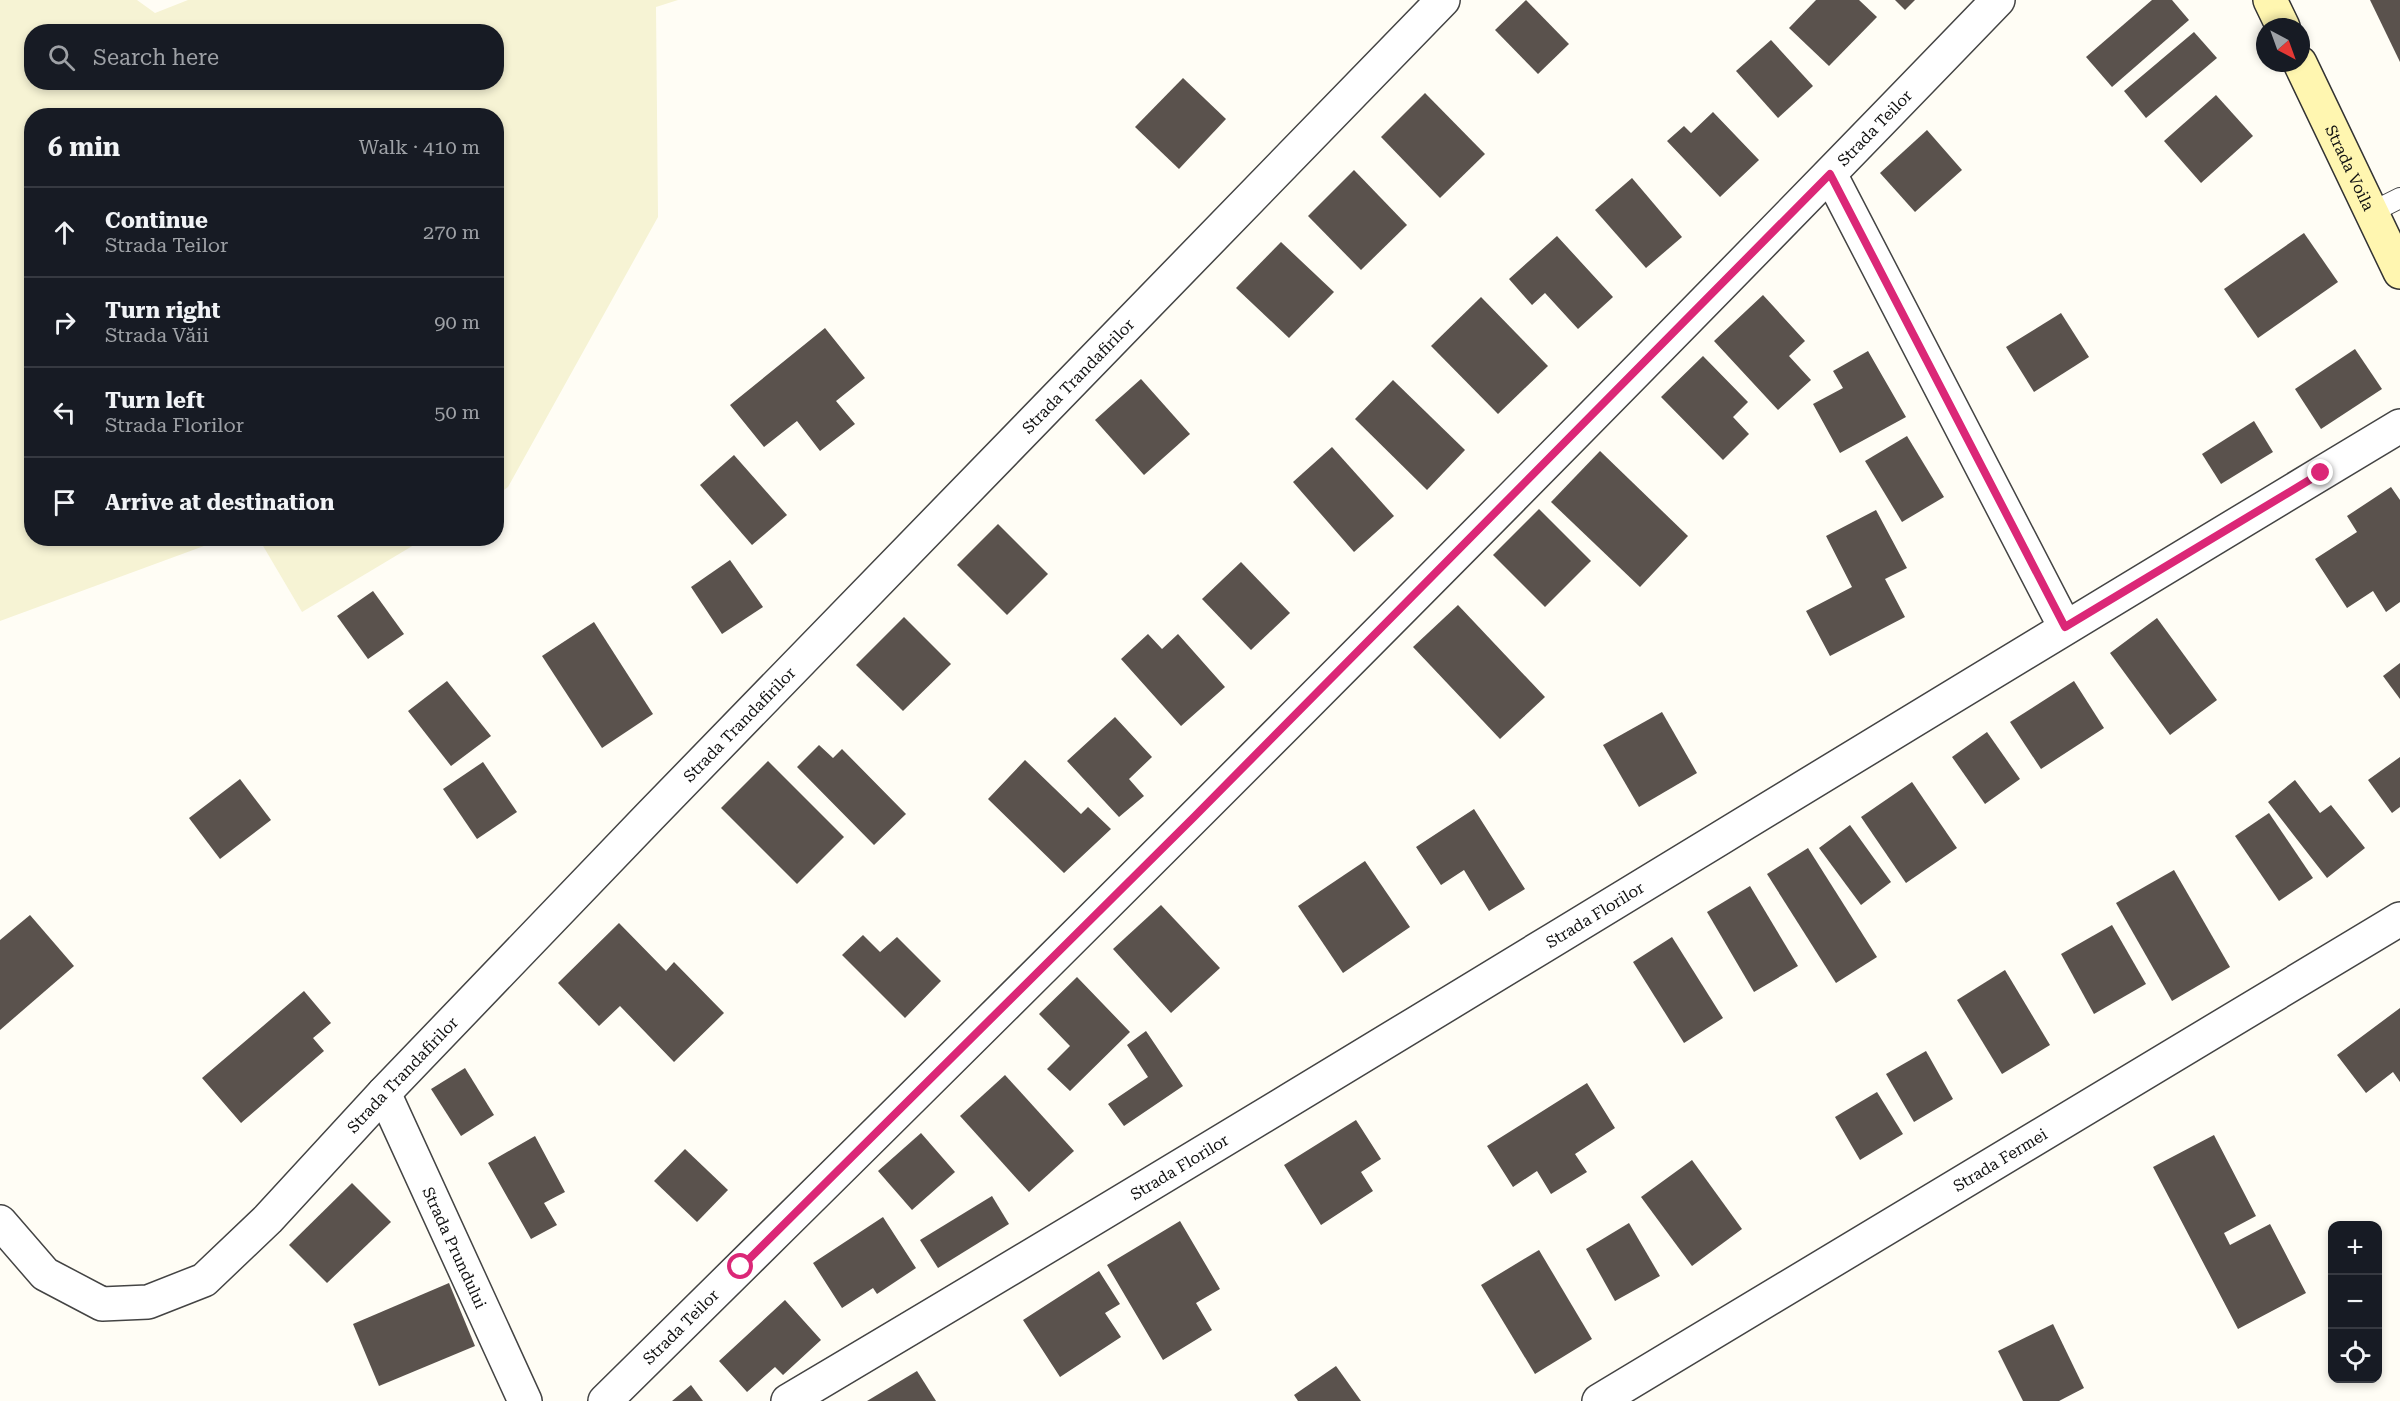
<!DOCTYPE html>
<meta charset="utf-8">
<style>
body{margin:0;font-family:"Roboto Serif",serif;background:#20242c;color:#f1f3f6}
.controls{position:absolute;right:18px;bottom:18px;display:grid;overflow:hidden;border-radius:12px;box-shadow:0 3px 9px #0003}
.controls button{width:54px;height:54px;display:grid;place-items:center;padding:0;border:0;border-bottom:2px solid #363941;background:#171b24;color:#f1f3f6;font:30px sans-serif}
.compass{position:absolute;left:2256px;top:18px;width:54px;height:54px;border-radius:50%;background:#171b24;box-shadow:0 3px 9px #0003;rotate:139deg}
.stop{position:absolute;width:18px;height:18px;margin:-14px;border:4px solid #db2777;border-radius:50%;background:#fff}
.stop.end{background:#db2777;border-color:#fff;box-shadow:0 2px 6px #0008}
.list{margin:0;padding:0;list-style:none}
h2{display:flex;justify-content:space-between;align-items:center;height:78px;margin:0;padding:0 24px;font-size:26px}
h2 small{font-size:20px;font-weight:400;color:#9ea1a6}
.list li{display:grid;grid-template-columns:39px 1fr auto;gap:18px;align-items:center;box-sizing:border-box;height:90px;padding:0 24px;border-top:2px solid #363941}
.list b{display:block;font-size:22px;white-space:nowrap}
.list p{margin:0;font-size:20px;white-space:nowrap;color:#9ea1a6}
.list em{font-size:20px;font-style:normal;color:#9ea1a6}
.icon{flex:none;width:33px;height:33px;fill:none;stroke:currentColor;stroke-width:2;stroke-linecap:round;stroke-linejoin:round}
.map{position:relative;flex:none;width:2400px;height:1401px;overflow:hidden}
.search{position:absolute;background:#171b24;box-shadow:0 3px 9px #0003;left:24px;top:24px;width:480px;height:66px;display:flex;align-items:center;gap:15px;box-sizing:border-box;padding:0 21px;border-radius:24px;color:#9ea1a6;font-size:22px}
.panel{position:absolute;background:#171b24;box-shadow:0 3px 9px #0003;left:24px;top:108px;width:480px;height:438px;border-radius:24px}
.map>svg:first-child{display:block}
</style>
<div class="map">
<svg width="2400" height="1401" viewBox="0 0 2400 1401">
<rect width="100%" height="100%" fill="#fffdf5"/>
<g fill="#f6f3d4" fill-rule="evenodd">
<path d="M0 0H137L155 13 188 0H678L656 7 658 217 508 487 497 495 496 116H32V538L223 539 0 621ZM32 32H496V82H32Z"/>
<path d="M259 539H424L302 612Z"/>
</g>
<g fill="#5a524d">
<path d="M1526 0 1569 44 1538 74 1495 30Z"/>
<path d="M1816 0H1859L1877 17 1829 66 1789 28Z"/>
<path d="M1895 0H1915L1905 10Z"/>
<path d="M2152 0H2172L2189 20 2112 87 2086 57Z"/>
<path d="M2370 0H2400V62Z"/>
<path d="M2194 32 2217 58 2146 118 2124 91Z"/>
<path d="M1771 40 1813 86 1778 118 1736 71Z"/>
<path d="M1183 78 1226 119 1179 169 1135 127Z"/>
<path d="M1425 93 1485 154 1440 198 1381 137Z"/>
<path d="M2216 95 2253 136 2201 183 2164 141Z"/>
<path d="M1713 112 1759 160 1720 197 1667 141 1684 126 1691 133Z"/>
<path d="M1927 130 1962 170 1915 212 1880 173Z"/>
<path d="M1354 170 1407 225 1361 270 1308 216Z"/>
<path d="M1632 178 1682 237 1646 268 1595 210Z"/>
<path d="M2304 233 2338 282 2258 338 2224 289Z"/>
<path d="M1557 236 1613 297 1578 329 1545 293 1532 305 1509 279Z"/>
<path d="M1281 242 1334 292 1289 338 1236 288Z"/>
<path d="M1763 295 1805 341 1789 356 1811 380 1778 410 1714 341Z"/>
<path d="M1481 297 1548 366 1498 414 1431 346Z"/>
<path d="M2061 313 2089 357 2034 392 2006 347Z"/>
<path d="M825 328 865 378 836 401 855 424 820 451 797 421 764 447 730 405Z"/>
<path d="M2355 349 2382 389 2321 429 2295 389Z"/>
<path d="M1868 351 1906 417 1840 453 1813 404 1843 388 1833 371Z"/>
<path d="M1703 356 1748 402 1733 417 1749 434 1723 460 1661 397Z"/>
<path d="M1141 379 1190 434 1144 475 1095 420Z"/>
<path d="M1393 380 1465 450 1427 490 1355 419Z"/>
<path d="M2254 421 2273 452 2221 484 2202 454Z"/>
<path d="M1907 436 1944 497 1902 522 1865 461Z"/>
<path d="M1332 447 1394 516 1354 552 1293 482Z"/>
<path d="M1600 451 1688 536 1640 587 1551 502Z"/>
<path d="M734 455 787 515 752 545 700 485Z"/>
<path d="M2391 487 2400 500V602L2386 612 2373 591 2347 608 2315 559 2357 532 2347 516Z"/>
<path d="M1539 509 1591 561 1545 607 1493 555Z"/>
<path d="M1876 510 1907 568 1885 579 1905 617 1830 656 1806 611 1852 587 1826 536Z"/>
<path d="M998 524 1048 574 1007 615 957 565Z"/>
<path d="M730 560 763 607 722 634 691 587Z"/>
<path d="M1241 562 1290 613 1251 650 1202 599Z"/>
<path d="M373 591 404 634 368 659 337 616Z"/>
<path d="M1458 605 1545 697 1500 739 1413 647Z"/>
<path d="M904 617 951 664 903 711 856 665Z"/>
<path d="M2157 618 2217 700 2170 735 2110 653Z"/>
<path d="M594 622 653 714 602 748 542 656Z"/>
<path d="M1148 634 1162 649 1178 634 1225 687 1181 726 1121 659Z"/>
<path d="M2400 663V699L2383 676Z"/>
<path d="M447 681 491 736 451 766 408 711Z"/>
<path d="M2074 681 2104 728 2041 769 2010 722Z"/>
<path d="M1662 712 1697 773 1639 807 1603 745Z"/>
<path d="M1115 717 1152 757 1129 779 1144 796 1119 817 1067 761Z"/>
<path d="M1987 732 2020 779 1985 804 1952 757Z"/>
<path d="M819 745 833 758 842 749 906 814 874 845 797 767Z"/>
<path d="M2400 757V807L2392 813 2368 780Z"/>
<path d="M1025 760 1081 814 1088 807 1111 829 1064 873 988 799Z"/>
<path d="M768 761 844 837 797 884 721 808Z"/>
<path d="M483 762 517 812 477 839 443 789Z"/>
<path d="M240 779 271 820 220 859 189 818Z"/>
<path d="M2295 780 2320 813 2331 805 2365 848 2327 878 2268 802Z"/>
<path d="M1912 782 1957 848 1906 883 1861 817Z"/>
<path d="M1474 809 1525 889 1489 911 1464 870 1441 885 1416 847Z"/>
<path d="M2269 813 2313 878 2279 901 2235 836Z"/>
<path d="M1850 825 1891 882 1861 905 1819 848Z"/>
<path d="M1808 848 1877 957 1836 983 1767 874Z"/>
<path d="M1365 861 1410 927 1343 973 1298 906Z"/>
<path d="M2174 870 2230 967 2172 1001 2116 903Z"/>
<path d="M1750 886 1798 966 1754 992 1707 912Z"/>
<path d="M1161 905 1220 968 1171 1013 1113 949Z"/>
<path d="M30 915 74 966 0 1030V940Z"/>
<path d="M619 923 666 971 674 962 724 1013 674 1062 620 1006 599 1026 558 983Z"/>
<path d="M2112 925 2146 984 2094 1014 2061 954Z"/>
<path d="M863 935 880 952 897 937 941 981 905 1018 842 955Z"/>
<path d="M1672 937 1723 1018 1684 1043 1633 962Z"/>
<path d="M2005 970 2050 1045 2002 1074 1957 1000Z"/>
<path d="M1077 977 1130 1032 1070 1091 1047 1069 1070 1046 1039 1014Z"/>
<path d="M304 991 331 1023 313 1038 324 1051 241 1123 202 1078Z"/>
<path d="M2400 1008V1082L2393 1072 2366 1093 2337 1055Z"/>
<path d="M1146 1031 1183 1086 1124 1126 1108 1104 1148 1077 1127 1045Z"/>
<path d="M1926 1051 1953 1099 1914 1122 1886 1074Z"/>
<path d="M465 1068 494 1115 461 1136 431 1089Z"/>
<path d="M1005 1075 1074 1151 1029 1192 960 1116Z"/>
<path d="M1587 1083 1615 1128 1575 1154 1587 1172 1551 1194 1537 1171 1513 1187 1487 1146Z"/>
<path d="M1877 1092 1903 1134 1860 1160 1835 1117Z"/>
<path d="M1356 1120 1381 1159 1361 1172 1373 1191 1321 1225 1284 1165Z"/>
<path d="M921 1133 955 1172 912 1210 878 1171Z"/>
<path d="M2214 1135 2256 1216 2224 1233 2230 1245 2270 1224 2306 1293 2238 1329 2153 1167Z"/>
<path d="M535 1136 565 1192 544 1203 557 1225 531 1239 488 1163Z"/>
<path d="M685 1149 728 1190 697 1222 654 1181Z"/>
<path d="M1692 1160 1742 1229 1692 1266 1641 1197Z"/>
<path d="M352 1183 391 1222 327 1283 289 1245Z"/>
<path d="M992 1196 1009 1224 938 1268 920 1240Z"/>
<path d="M883 1217 916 1268 877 1294 873 1288 842 1308 813 1263Z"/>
<path d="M1180 1221 1220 1289 1196 1303 1212 1330 1163 1360 1107 1265Z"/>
<path d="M1629 1223 1660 1276 1615 1301 1586 1249Z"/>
<path d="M1539 1250 1592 1339 1535 1374 1481 1285Z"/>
<path d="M1099 1271 1120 1304 1105 1313 1121 1337 1060 1377 1023 1320Z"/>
<path d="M449 1283 475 1346 379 1386 353 1324Z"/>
<path d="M785 1300 821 1340 783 1375 775 1367 747 1392 719 1361Z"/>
<path d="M2053 1324 2084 1388 2059 1401H2023L1998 1351Z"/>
<path d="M1336 1366 1361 1401H1298L1294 1395Z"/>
<path d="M917 1371 936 1401H867Z"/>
<path d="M691 1385 703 1401H672Z"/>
</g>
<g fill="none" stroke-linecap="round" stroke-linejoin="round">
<g stroke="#444" stroke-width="22">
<path id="service" d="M2372 212 2400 198"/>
</g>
<g stroke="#444" stroke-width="36">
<g id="minor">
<path d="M1830 174 2065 627"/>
<path id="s1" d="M384 1093 525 1401"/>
<path id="s2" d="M0 1222 45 1274 102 1304 148 1302 204 1280 268 1219 384 1093 650 816 1443 0"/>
<path id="s3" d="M605 1401C1074 939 1541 474 1998 0"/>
<path id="s4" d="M788 1401C1328 1081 1862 749 2400 426"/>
<path id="s5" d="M1599 1401 2400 919"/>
</g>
</g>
<g stroke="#333" stroke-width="36">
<g id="secondary">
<path d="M2270 0 2283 27"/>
<path id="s6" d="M2300 63 2400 272"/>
</g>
</g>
<use href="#service" stroke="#fff" stroke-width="20"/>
<use href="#minor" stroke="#fff" stroke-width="33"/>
<use href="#secondary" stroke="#fff6b0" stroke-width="33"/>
</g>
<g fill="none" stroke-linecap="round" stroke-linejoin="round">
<path stroke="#db2777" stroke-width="8" d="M741 1267 1194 817 1830 174 2065 627 2321 473"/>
</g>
<g text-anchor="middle" stroke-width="6" stroke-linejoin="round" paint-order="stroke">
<g font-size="16" fill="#111" stroke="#fff">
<text dy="6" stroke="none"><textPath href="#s3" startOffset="1798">Strada Teilor</textPath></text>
<text dy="6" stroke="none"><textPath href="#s6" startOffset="116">Strada Voila</textPath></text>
<text dy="6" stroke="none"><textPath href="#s2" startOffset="1497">Strada Trandafirilor</textPath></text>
<text dy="6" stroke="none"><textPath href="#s2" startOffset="1011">Strada Trandafirilor</textPath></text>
<text dy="6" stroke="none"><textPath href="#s4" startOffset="942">Strada Florilor</textPath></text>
<text dy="6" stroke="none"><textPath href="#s2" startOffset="525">Strada Trandafirilor</textPath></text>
<text dy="6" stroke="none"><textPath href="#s5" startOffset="468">Strada Fermei</textPath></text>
<text dy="6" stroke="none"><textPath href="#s4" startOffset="456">Strada Florilor</textPath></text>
<text dy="6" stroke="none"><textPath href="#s1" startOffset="170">Strada Prundului</textPath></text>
<text dy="6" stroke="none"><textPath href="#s3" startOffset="106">Strada Teilor</textPath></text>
</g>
</g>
</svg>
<div class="controls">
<button>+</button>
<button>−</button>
<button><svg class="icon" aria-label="locate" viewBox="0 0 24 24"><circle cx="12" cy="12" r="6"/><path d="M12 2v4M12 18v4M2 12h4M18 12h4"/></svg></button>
</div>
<svg class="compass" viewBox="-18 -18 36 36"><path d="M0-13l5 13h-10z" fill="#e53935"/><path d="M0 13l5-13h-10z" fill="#9ea1a6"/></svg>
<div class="stop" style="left:741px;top:1267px"></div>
<div class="stop end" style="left:2321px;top:473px"></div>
<div class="search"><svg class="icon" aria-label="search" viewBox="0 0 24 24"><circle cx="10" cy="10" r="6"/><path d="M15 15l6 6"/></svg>Search here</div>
<section class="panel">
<h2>6 min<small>Walk · 410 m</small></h2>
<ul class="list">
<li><svg class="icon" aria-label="ahead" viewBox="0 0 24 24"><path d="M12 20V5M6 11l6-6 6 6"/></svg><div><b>Continue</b><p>Strada Teilor</p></div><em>270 m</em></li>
<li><svg class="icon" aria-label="right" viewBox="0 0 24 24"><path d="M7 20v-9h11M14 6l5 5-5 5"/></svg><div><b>Turn right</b><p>Strada Văii</p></div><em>90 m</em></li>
<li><svg class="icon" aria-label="left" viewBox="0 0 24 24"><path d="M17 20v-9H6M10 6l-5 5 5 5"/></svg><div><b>Turn left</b><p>Strada Florilor</p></div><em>50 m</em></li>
<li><svg class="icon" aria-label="arrive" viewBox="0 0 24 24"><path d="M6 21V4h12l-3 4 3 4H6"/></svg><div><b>Arrive at destination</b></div></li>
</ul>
</section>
</div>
